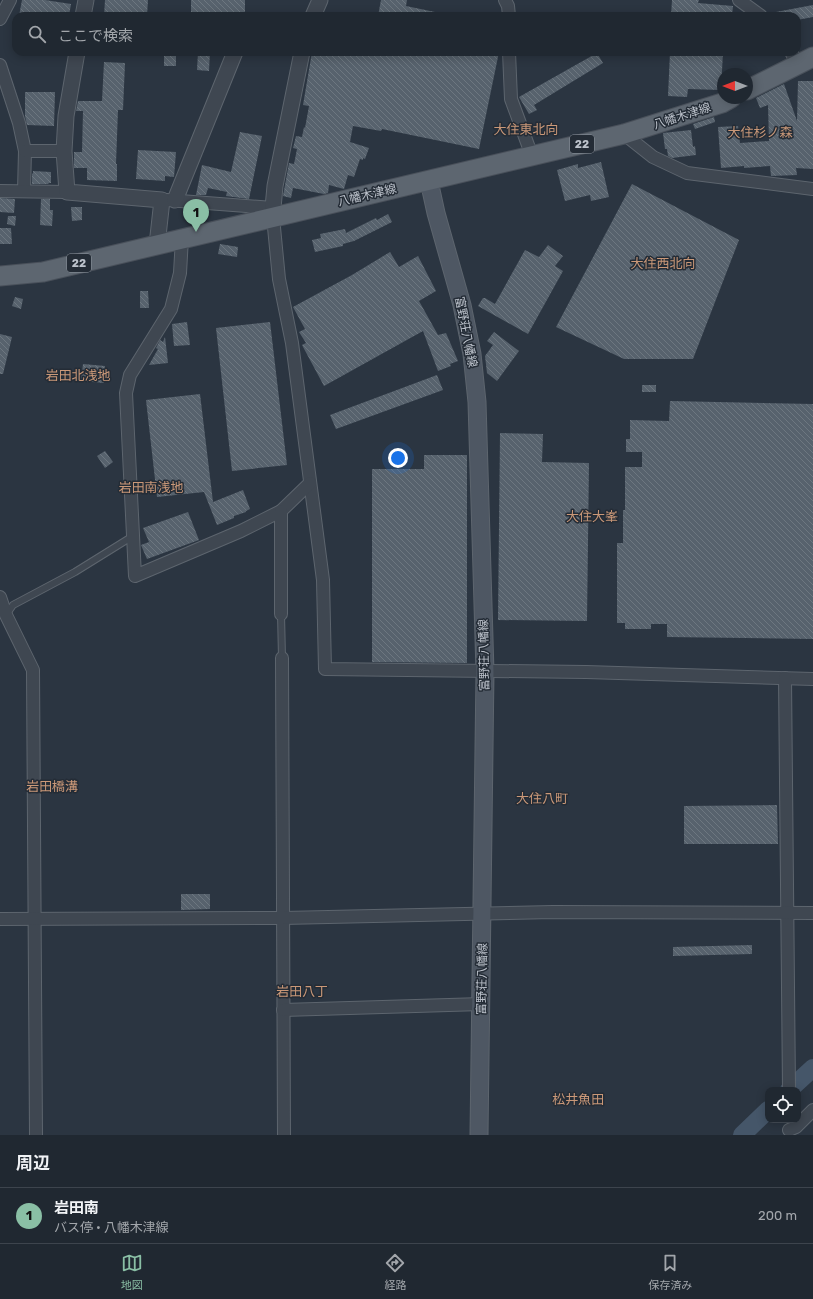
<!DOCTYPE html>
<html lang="ja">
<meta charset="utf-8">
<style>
body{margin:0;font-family:Rubik,"Noto Sans JP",sans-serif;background:#2d343d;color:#f1f3f6}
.controls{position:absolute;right:12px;bottom:12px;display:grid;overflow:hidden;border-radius:8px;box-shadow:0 2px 10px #0003}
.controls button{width:36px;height:36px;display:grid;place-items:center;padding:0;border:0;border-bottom:1px solid #3d444d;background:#202831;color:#f1f3f6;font:20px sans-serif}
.compass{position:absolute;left:717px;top:68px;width:36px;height:36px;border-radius:50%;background:#202831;box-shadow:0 2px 10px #0003;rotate:270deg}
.you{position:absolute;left:398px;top:458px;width:14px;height:14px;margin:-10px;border:3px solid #fff;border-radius:50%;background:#1a73e8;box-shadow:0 0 0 6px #1a73e833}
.badge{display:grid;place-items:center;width:26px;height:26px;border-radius:50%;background:#8abfa5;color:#111;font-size:13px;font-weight:700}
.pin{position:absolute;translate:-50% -33px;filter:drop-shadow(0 1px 2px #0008)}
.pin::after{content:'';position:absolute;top:21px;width:14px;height:12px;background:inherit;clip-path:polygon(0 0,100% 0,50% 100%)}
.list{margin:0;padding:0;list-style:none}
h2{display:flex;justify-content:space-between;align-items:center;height:52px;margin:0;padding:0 16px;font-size:17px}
h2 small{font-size:13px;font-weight:400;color:#a2a6ab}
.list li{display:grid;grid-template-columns:26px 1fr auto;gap:12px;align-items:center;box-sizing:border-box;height:56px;padding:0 16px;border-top:1px solid #3d444d}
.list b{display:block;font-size:15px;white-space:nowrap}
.list p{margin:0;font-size:13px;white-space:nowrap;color:#a2a6ab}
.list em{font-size:13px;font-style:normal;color:#a2a6ab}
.icon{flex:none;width:22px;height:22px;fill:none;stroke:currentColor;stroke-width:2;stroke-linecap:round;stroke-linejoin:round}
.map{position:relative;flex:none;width:813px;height:1135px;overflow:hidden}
.search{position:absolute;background:#202831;box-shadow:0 2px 10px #0003;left:12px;right:12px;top:12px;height:44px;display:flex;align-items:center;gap:10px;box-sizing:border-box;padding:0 14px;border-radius:12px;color:#a2a6ab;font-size:15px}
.sheet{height:108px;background:#202831}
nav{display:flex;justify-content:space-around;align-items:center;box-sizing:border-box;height:56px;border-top:1px solid #3d444d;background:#202831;font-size:11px;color:#a2a6ab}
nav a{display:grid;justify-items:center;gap:2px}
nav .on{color:#8abfa5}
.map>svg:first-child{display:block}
</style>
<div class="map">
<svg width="813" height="1135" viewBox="0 0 813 1135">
<defs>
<pattern id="building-back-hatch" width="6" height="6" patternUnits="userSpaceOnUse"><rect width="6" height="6" fill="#57626d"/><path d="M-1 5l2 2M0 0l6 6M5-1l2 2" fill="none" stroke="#6d7780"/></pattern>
</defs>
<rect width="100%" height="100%" fill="#2b3541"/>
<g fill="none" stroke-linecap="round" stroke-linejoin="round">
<g stroke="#455669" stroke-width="18">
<path d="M789 1090 813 1068"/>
<path d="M742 1135 768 1110"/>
</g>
</g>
<g fill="url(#building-back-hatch)">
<path d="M22 0H45L71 4 69 16H19Z"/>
<path d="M105 0H148L147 16H104Z"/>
<rect x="191" y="0" width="54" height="16"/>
<path d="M381 0H407L406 6 435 12V16H378Z"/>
<path d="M672 0H699L698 3 733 6 732 16H671Z"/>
<path d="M813 5V17L797 20V16H776V12Z"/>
<path d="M198 52H210L209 71 197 70Z"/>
<path d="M312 52H366V56H371V52H499L479 149 382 129 381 131 353 126 350 142 369 148 365 159 363 158V160L360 159 354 177 348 175 344 189 329 185 328 193 324 194 293 188 291 198 283 196 289 163 294 164 297 149 293 148 296 136 302 137 304 127 305 128 309 106 303 105Z"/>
<path d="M670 52H723L721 90 688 89 687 97 668 96Z"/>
<path d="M597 53 603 63 534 105 537 110 529 114 519 97Z"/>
<rect x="164" y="54" width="12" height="12"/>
<path d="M104 62 125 63 123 110H118L116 164H117V181L87 180V168H74V152H82L83 111H76L78 101H102Z"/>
<path d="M798 81H813V169L796 168 797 175 771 176 770 166 744 168V166L721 168 718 127 738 126 740 143 769 141 768 105 760 108 756 98 784 84 797 121Z"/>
<path d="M25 92H55L54 126 27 125 25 116Z"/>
<path d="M714 117 715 122 695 129 693 124Z"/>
<path d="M691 130 693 147 695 146 696 155 672 158 668 156 667 149H665L663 133Z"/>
<path d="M240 132 262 136 249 199 226 196 227 192 208 188 206 195H196L202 165 231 172Z"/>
<path d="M138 150 176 152 174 177 165 176V181L136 179Z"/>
<path d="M601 162 609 197 591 201 590 195 565 201 557 170 578 164V168Z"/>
<path d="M33 171 51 172V183H49L48 184H32V173L33 174Z"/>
<path d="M632 184 739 240 693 359H624L556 327Z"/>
<path d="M0 198 15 199 14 213 0 212Z"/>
<path d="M41 199H50V210H53L52 226 40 225Z"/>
<path d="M71 207H82V220L72 221Z"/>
<path d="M388 214 392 222 354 241 343 244V246L315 252 312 240 321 238 320 234 345 229 346 233 376 218 377 220Z"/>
<path d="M8 216H16L15 226 7 224Z"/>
<path d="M0 228H11L12 244H0Z"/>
<path d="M220 244 238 247 237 257 218 254Z"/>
<path d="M548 245 563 256 555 266 563 271 528 334 478 306 483 298H485L495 304 525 250 539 257Z"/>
<path d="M390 252 399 267 418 256 436 291 419 301 438 335 446 333 458 361 450 364 451 366 438 371 423 331 324 386 302 345 306 343 299 332 305 329 293 307 352 275Z"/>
<path d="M140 291H148L149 308H140Z"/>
<path d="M15 297 23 299 21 309 12 306Z"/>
<path d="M187 322 190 345 174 346 172 324Z"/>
<path d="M270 322 287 465 232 471 216 328Z"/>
<path d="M494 332 519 351 497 381 487 373 485 356 493 345 487 341Z"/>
<path d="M0 334 12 337 3 374H0Z"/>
<path d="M165 337 168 363 149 365 158 349 156 348 160 340 163 342Z"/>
<path d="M83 364 105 366 104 383 81 381Z"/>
<path d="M437 375 443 390 336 429 330 415Z"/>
<rect x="642" y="385" width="14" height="7"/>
<path d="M200 394 213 502 243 490 250 509 246 511V512L234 516V518L217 525 204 492 157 497 146 400Z"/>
<path d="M670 401 813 404V639L667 637V624H651V629H625V623H617V543H623V510H625V467H642V452H626V439H630V420L669 421Z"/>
<path d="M500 433 543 434 542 462 589 463 587 621 498 620Z"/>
<path d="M105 451 113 462 105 468 97 456Z"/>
<path d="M424 455H467V663L372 662V469H424Z"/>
<path d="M188 512 199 540 147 559 141 545 149 542 143 528Z"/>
<path d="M777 805 778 844H684V806Z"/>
<path d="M181 894H210V909L181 910Z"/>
<path d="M752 945V954L673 956V947Z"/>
</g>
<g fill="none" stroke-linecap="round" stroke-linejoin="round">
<g stroke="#5d656e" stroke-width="8">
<g id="service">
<path d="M281 614 282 658"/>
<path d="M6 615 13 605 75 572 133 536"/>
</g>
</g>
<g stroke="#5d656e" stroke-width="14">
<g id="minor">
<path d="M505 0 508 6 509 16"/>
<path d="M739 0 761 16"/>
<path d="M0 19 10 0"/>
<path d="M509 52 511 99 532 156"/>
<path d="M791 52 798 65"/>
<path d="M0 65 19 123 25 151 24 191"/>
<path d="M624 134 653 157 687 173 813 189"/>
<path d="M25 151H64"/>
<path d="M0 191 67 192"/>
<path d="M167 200 273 208"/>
<path d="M273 217 279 279 292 343 323 580 325 669 586 672 813 679"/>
<path d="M182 238 180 273 171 309 130 375 126 393 135 576 241 531 281 511 310 483"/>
<path d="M281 511V614"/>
<path d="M0 597 6 615 33 670 36 1135"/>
<path d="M282 658 284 1135"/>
<path d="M785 678 789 1090"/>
<path d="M0 919 283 918 553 912 813 913"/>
<path d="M283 1010 482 1004"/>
<path d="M789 1130 796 1127 813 1110"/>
</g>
</g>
<g stroke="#5d656e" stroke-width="17">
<g id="tertiary">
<path d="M83 16 86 0"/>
<path d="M313 16 320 0"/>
<path d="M77 52 66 116 64 151 67 192 162 200 157 245"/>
<path d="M175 200 235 52"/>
<path d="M273 217V208L275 186 302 52"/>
</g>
</g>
<g stroke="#5d656e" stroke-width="19">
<path id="secondary" d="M429 181 436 213 462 305 472 354 477 402 485 672 479 1135"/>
</g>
<g stroke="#49505a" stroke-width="21">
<g id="primary">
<path d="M747 90 813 57"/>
<path d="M0 276 43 272 624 134 722 103 731 98"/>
</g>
</g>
<use href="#service" stroke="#3f4751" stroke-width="6"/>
<use href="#minor" stroke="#3f4751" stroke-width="12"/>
<use href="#tertiary" stroke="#3f4751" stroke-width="15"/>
<use href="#secondary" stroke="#4e5763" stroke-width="17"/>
<use href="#primary" stroke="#5d6670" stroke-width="19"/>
</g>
<g text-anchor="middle" stroke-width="3" stroke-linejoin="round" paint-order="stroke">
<g fill="#242c36" stroke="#8e959e" stroke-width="1">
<rect x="570" y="135" width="24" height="18" rx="3"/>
<rect x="67" y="254" width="24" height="18" rx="3"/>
</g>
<g font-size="11" font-weight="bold" fill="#bcc2cb">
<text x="582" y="148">22</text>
<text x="79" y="267">22</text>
</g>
<g font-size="12" fill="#bcc2cb" stroke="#242c36">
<text transform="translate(682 116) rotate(-18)" y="4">八幡木津線</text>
<text transform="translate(367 195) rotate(-13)" y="4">八幡木津線</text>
<text transform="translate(466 332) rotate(79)" y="4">富野荘八幡線</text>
<text transform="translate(484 655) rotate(-91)" y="4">富野荘八幡線</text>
<text transform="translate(482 979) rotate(-89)" y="4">富野荘八幡線</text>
</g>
<g font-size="13" fill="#ca9878" stroke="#242c36">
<text x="526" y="134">大住東北向</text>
<text x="760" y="137">大住杉ノ森</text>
<text x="663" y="268">大住西北向</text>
<text x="78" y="380">岩田北浅地</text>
<text x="151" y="492">岩田南浅地</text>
<text x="592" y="521">大住大峯</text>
<text x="52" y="791">岩田橋溝</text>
<text x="542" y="803">大住八町</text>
<text x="302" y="996">岩田八丁</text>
<text x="578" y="1104">松井魚田</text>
</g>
</g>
</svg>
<div class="controls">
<button><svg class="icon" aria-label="locate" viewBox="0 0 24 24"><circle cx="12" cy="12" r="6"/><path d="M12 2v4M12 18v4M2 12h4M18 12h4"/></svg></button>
</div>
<svg class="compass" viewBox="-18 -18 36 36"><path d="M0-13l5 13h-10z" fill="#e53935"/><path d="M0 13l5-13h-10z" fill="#a2a6ab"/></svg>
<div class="you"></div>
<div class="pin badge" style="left:196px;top:232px">1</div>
<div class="search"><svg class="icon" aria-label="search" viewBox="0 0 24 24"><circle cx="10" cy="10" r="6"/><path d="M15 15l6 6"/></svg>ここで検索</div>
</div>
<section class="sheet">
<h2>周辺<small></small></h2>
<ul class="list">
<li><span class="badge">1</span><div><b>岩田南</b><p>バス停 · 八幡木津線</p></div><em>200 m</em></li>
</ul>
</section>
<nav>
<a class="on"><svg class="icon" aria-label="map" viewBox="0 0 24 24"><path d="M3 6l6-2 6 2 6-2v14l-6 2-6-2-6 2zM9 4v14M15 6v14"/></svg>地図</a>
<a><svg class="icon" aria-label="directions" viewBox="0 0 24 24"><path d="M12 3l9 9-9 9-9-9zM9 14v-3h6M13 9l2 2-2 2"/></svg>経路</a>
<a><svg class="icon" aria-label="saved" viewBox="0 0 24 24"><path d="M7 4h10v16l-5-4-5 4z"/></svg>保存済み</a>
</nav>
